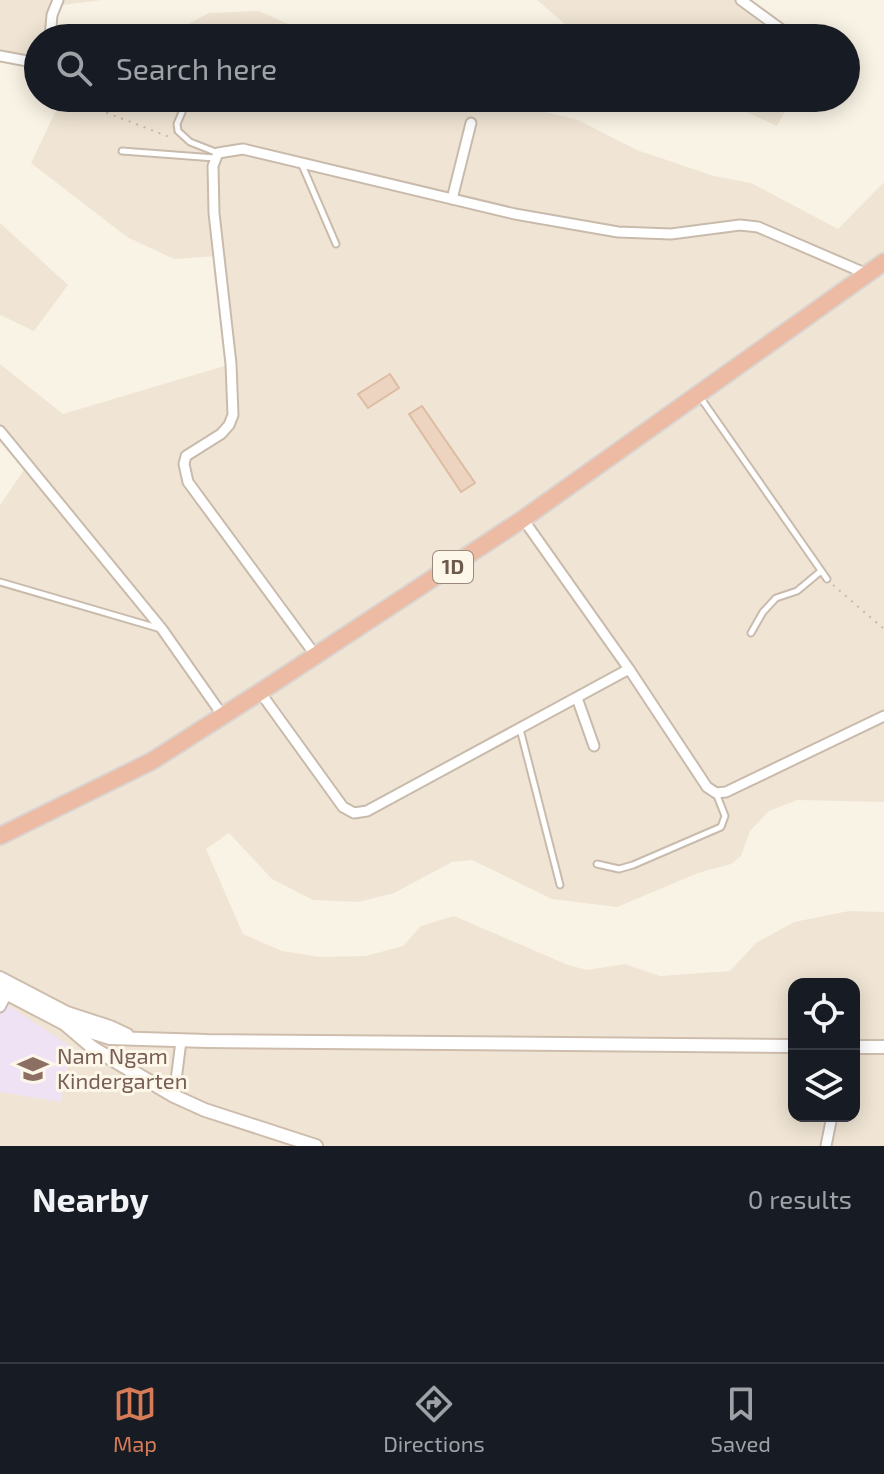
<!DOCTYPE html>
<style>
body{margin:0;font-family:"Exo 2",sans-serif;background:#242831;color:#f1f3f6}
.controls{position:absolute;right:24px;bottom:24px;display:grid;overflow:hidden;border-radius:16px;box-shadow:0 4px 20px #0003}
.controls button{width:72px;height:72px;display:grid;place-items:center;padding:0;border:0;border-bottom:2px solid #363941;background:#171b24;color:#f1f3f6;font:40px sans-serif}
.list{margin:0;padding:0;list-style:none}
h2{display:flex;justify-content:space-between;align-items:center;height:104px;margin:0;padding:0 32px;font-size:34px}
h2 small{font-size:26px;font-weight:400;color:#9ea1a6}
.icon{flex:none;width:44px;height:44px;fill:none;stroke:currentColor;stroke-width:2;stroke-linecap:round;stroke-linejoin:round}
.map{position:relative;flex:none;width:884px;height:1146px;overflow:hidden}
.search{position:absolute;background:#171b24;box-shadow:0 4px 20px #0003;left:24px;right:24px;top:24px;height:88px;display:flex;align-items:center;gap:20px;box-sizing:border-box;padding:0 28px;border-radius:44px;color:#9ea1a6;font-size:30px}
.sheet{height:216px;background:#171b24}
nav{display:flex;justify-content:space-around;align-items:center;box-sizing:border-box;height:112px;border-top:2px solid #363941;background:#171b24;font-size:22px;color:#9ea1a6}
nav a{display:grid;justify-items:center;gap:4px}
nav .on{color:#d57b58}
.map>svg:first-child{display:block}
</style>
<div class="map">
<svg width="884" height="1146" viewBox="0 0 884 1146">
<rect width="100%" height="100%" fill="#f9f3e5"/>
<g fill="#f0e5d4" fill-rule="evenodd">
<path d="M0 0H102L55 6 50 38H38V63L0 56Z"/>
<path d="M537 0H741L793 38H587L574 32Z"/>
<path d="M259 11 319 38H161L209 13Z"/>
<path d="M62 98H89L126 104 130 98H490L578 120 637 150 714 176 751 183 838 229 884 182V802L797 800 769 811 750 831 741 856 731 864 698 873 617 907 552 899 472 860 452 862 394 893 358 902 313 900 272 879 229 833 206 849 243 934 282 951 320 957 366 956 403 946 421 926 454 916 568 965 587 970 625 964 660 976 730 971 756 943 794 922 849 911 884 912V1146H0V505L28 464 0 431V364L63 414 231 364 217 256 174 259 127 237 31 163ZM794 984H854V1116H794Z"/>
<path d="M716 98H792L777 126Z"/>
<path d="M0 223 68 285 34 331 0 315Z"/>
</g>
<path fill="#efe2f5" d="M6 1004 70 1046 61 1102 0 1092V1015Z"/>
<g fill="#ecd4c0" stroke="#dcbca2" stroke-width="2">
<path d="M390 374 399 388 368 408 358 394Z"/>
<path d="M422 406 475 483 461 492 409 414Z"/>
</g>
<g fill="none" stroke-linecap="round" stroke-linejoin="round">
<g stroke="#c9bbac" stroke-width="9">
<g id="lane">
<path d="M188 98 177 124 178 131 190 142 218 153"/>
<path d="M122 151 215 158"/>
<path d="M302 165 336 244"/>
<path d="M700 397 827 579"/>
<path d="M0 582 161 629"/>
<path d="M751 633 763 612 776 598 797 591 821 571"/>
<path d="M520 729 560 885"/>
<path d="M597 864 619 869 633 865 721 827 725 816 716 793"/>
</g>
</g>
<g stroke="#c9bbac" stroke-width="13">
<g id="street">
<path d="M741 0 793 38"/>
<path d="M50 38 52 15 58 0"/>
<path d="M0 56 38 63"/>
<path d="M452 199 471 123"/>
<path d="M0 431 162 629 223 716"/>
<path d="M523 519 629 669 707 787 716 793 726 792 884 716"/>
<path d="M316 656 188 482 184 464 186 456 221 434 229 425 233 415 231 364 214 213 213 166 218 153 243 149 515 214 618 232 671 234 740 225 758 227 867 274"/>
<path d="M260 692 343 807 354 813 367 811 629 669"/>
<path d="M577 698 594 746"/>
<path d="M0 1007 7 994"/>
<path d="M174 1096 181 1041"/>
<path d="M826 1146 832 1116"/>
</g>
</g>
<g stroke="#cebdad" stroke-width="16">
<g id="secondary">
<path d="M0 978 67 1013 110 1027 127 1035"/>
<path d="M0 990 65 1024 110 1038 207 1041 794 1046"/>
<path d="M66 1025 93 1048 174 1096 205 1110 316 1146"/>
<path d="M854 1047H884"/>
</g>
</g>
<g stroke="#dad4d1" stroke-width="20">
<path id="highway" d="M0 836 152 761 260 692 523 519 884 262"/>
</g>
<g stroke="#d0b7a3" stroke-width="2" stroke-dasharray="2 6" stroke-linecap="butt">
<path d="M69 98 172 138"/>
<path d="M833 585 884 629"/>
</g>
<use href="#lane" stroke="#fff" stroke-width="5"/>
<use href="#street" stroke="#fff" stroke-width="9"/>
<use href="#secondary" stroke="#fff" stroke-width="12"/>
<use href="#highway" stroke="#edbaa3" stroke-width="16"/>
</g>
<defs>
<g id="school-bare" transform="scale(2.4)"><path d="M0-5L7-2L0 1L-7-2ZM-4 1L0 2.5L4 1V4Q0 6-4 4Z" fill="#8d6e63" stroke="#fdf7ea" stroke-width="2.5" paint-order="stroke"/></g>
</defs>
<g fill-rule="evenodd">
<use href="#school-bare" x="33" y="1069"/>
</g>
<g text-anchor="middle" stroke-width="6" stroke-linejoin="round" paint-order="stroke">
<rect fill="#fdf7ea" stroke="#9a8a7c" stroke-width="2" x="433" y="551" width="40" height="32" rx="6"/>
<g font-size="20" font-weight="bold" fill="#6f5b4d">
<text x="453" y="574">1D</text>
</g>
<g font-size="22" fill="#785e54" stroke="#fdf7ea" text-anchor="start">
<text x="57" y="1064">Nam Ngam<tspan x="57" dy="25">Kindergarten</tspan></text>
</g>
</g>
</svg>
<div class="controls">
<button><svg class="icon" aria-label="locate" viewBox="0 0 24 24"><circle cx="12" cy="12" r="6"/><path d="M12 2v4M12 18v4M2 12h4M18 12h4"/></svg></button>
<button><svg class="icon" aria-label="layers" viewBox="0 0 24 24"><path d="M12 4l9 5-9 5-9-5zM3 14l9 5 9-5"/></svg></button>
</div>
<div class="search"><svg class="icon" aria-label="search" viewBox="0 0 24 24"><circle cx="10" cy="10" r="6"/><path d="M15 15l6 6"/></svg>Search here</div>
</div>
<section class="sheet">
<h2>Nearby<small>0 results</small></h2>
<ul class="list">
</ul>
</section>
<nav>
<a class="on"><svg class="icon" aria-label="map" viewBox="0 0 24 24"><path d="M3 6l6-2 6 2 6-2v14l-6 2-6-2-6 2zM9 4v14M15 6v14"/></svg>Map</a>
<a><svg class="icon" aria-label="directions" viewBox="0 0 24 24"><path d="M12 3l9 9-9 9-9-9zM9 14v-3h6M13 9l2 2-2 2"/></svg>Directions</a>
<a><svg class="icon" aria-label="saved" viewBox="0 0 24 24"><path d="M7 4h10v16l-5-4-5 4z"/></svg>Saved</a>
</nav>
